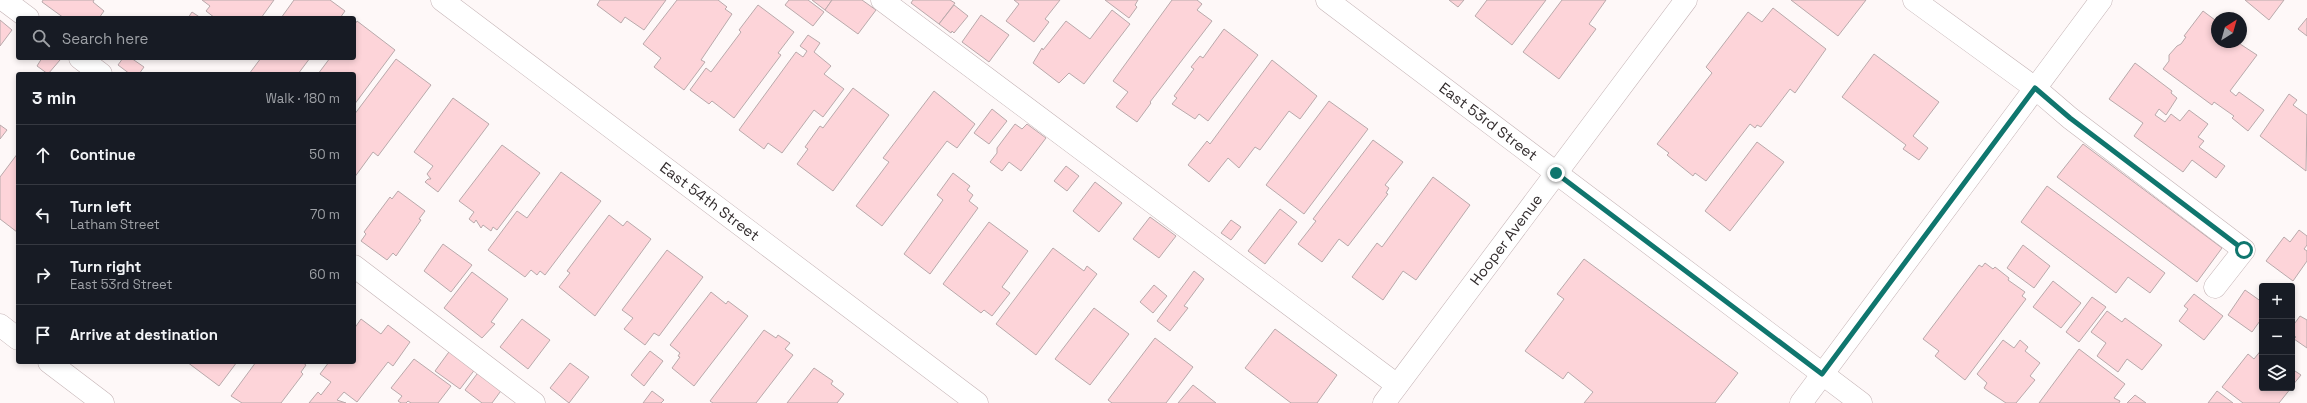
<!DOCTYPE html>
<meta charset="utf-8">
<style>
body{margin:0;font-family:"Space Grotesk",sans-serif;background:#242831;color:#f1f3f6}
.controls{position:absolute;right:12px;bottom:12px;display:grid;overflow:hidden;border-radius:4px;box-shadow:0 2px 6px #0003}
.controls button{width:36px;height:36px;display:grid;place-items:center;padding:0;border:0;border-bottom:1px solid #363941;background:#171b24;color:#f1f3f6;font:20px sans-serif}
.compass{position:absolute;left:2211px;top:12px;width:36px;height:36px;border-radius:50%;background:#171b24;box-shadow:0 2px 6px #0003;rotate:37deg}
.stop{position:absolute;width:12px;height:12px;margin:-9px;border:3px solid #0f766e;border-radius:50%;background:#fff}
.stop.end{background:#0f766e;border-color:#fff;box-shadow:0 1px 4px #0008}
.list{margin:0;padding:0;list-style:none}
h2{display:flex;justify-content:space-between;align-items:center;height:52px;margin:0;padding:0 16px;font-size:17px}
h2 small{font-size:13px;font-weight:400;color:#9ea1a6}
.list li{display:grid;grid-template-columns:26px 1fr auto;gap:12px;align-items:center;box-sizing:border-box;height:60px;padding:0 16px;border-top:1px solid #363941}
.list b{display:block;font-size:15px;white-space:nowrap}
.list p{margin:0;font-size:13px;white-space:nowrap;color:#9ea1a6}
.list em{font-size:13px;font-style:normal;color:#9ea1a6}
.icon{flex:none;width:22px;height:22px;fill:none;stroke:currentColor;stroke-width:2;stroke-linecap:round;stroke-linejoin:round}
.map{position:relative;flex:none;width:2307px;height:403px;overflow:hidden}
.search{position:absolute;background:#171b24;box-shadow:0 2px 6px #0003;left:16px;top:16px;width:340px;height:44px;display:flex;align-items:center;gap:10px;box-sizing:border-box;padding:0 14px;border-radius:4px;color:#9ea1a6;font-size:15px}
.panel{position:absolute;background:#171b24;box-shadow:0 2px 6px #0003;left:16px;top:72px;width:340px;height:292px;border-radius:4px}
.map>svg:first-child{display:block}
</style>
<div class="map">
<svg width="2307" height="403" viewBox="0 0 2307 403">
<rect width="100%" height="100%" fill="#fef8f8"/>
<g fill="#fdd4d9" stroke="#b9a9ab">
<path d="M43 0H94L93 2 104 11 99 18H64L42 2Z"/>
<path d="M202 0H274L261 18H215L206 11 210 6Z"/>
<path d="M294 0H330L345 11 340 18H281Z"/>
<path d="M600 0H666L644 30 625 17 621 23 597 5Z"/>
<path d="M677 0H718L727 7 725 9 732 14 701 60 705 62 684 90 654 67 661 58 643 44Z"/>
<path d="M789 0H808L824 12 813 26 785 5Z"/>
<path d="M812 0H832L825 10Z"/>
<path d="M832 0H862L876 10 858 34 825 10Z"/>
<path d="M913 0H950L955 3 939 24 911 3Z"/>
<path d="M1014 0H1060L1045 19 1049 22 1034 42 1006 21 1019 4Z"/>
<path d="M1105 0H1138L1135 5 1137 7 1129 18Z"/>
<path d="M1172 0H1197L1202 4 1197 10 1212 21 1150 102 1151 103 1137 122 1116 107 1128 92 1113 81Z"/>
<path d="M1449 0H1464L1458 7Z"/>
<path d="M1487 0H1546L1512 45 1475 16Z"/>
<path d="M1562 0H1606L1589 24 1596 29 1559 79 1523 52Z"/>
<path d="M1791 0H1866L1838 36Z"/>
<path d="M2245 0H2284L2269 20Z"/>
<path d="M758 5 794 32 778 53 781 55 734 118 712 101 709 104 690 90 706 68 711 72 741 32 739 30Z"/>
<path d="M954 5 968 16 954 33 952 31 951 33 939 24Z"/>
<path d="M1773 8 1826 49 1795 93 1790 89 1761 127 1757 125 1755 128 1750 124 1706 181 1695 173 1693 176 1667 155 1669 153 1657 144 1712 73 1706 67 1748 12 1762 22Z"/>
<path d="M1112 10 1130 24 1084 84 1069 73 1059 83 1033 63 1042 48 1043 50 1066 21 1090 39Z"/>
<path d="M2203 11 2215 20 2212 24 2217 28V42H2237L2257 55 2230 91 2236 96 2239 92 2264 110 2248 131 2232 118 2234 116 2214 102 2212 105 2163 69 2169 61V55L2177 46 2181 44 2186 37 2184 36Z"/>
<path d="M192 12 201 18H188Z"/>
<path d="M981 15 1009 35 989 62 962 42Z"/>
<path d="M2307 18V36L2298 29Z"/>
<path d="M0 20 12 30 0 46Z"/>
<path d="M357 21 395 50 354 105V74H318L330 58H354V26Z"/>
<path d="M1224 29 1258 55 1208 121 1199 114 1195 119 1172 104 1177 98 1174 96 1194 69 1191 67 1200 56 1203 58Z"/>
<path d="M808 35 820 43 814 52 831 66 824 74 844 89 823 117 814 110 782 153 768 143 764 149 739 130 796 52 803 57 807 51 800 46Z"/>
<path d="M1874 54 1939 102 1913 136 1928 148 1919 160 1903 149 1906 145 1842 97Z"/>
<path d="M42 58H57L60 60 48 74 37 66Z"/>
<path d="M123 58H131L144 67 139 74H130L118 65Z"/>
<path d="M261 58H310L298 74H249Z"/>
<path d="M396 59 431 85 378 156 373 152 354 178V115Z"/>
<path d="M1272 60 1317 96 1300 119 1289 111 1260 150 1255 147 1239 168 1228 158 1209 182 1188 165 1207 141 1210 144Z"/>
<path d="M2135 63 2172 91 2171 93 2177 98 2166 115 2159 109 2155 115 2165 122 2171 114 2180 121 2189 110 2208 124 2198 137 2204 141 2199 147 2225 166 2216 178 2192 160 2183 172 2134 136 2143 123 2109 99Z"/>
<path d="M853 88 889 115 833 191 797 164 808 149 805 147 820 126 823 128Z"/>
<path d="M934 91 975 124 957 148 947 141 882 226 856 206 889 162 883 158Z"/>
<path d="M2289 94 2297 100 2293 105 2307 115 2306 171 2260 136Z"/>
<path d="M453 98 489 124 438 192 425 182 428 179H431L427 174 433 166 414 152Z"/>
<path d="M1329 101 1368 129 1304 214 1266 185Z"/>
<path d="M992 109 1007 121 989 144 974 133Z"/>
<path d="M1015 124 1022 129 1027 124 1046 138 1021 171 1009 162 1002 171 990 162 997 153V148Z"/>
<path d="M0 125 7 130 0 139Z"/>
<path d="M1373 140 1403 162 1385 185 1389 188 1386 193 1388 194 1348 246 1339 239 1322 262 1298 244 1316 221 1313 219Z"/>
<path d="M1757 142 1784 162 1730 231 1705 211Z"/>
<path d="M2083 144 2222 248 2197 282 2057 177Z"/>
<path d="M502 145 540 173 497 230 493 227 491 231 483 225 481 228 476 220 474 223 469 219 474 212 459 201Z"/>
<path d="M18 153V230L17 232 0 219V177Z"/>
<path d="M1066 166 1079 176 1067 191 1054 181Z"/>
<path d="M561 172 601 201 545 275 540 271 537 275 531 270 525 277 488 250 517 211 527 218Z"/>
<path d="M953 173 970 186 967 190 973 195 969 201 978 208 930 274 904 254 943 200 937 195Z"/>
<path d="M1433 177 1470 205 1416 280 1403 271 1383 300 1352 277 1377 243 1382 247Z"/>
<path d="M1095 182 1122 203 1099 232 1073 211Z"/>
<path d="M2047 186 2165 273 2150 293 2128 277 2116 293 2021 222Z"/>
<path d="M398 191 425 211 419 219 421 220 396 256 393 253 387 260 361 241 366 234 364 232 390 197 392 199Z"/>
<path d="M1280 209 1297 222 1265 264 1248 251Z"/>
<path d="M609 215 623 226 627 221 651 239 595 316 559 287 570 273 567 271Z"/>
<path d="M1150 217 1176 236 1159 258 1133 239Z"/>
<path d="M1231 220 1241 227 1231 240 1221 233Z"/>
<path d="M989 222 1028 251 1002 287 1010 293 992 316 984 310 981 313 943 284Z"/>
<path d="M2299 230 2307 236V245L2304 249 2307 251V261L2293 281 2266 261 2284 237 2290 242Z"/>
<path d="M443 244 472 265 451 292 424 271Z"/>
<path d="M2023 245 2050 266 2034 288 2007 268Z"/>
<path d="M1053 248 1084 271 1087 266 1097 274 1036 355 996 324Z"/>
<path d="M667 250 703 277 659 336 654 333 645 345 624 329 633 318 622 310Z"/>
<path d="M1584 259 1738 373 1715 403H1584L1593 392 1568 372 1563 379 1525 351 1564 299 1557 294Z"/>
<path d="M1985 263 1993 269 1995 267 2009 278 2008 280 2025 292 2022 296 2026 299 1965 380 1935 356 1939 351 1923 339 1979 265 1982 267Z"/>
<path d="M1194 271 1204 279 1184 306 1188 308 1170 331 1157 321Z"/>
<path d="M472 272 508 299 491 322 495 324 482 338 444 308Z"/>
<path d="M2053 281 2081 303 2061 328 2033 307Z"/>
<path d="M1154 285 1167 296 1153 313 1140 302Z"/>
<path d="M2245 290 2262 302V318L2252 332 2228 315Z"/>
<path d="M711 292 726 304 728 301 748 316 694 386 672 368 680 357 678 356 680 353 670 345Z"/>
<path d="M2194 294 2223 316 2204 340 2179 321 2188 309 2184 306Z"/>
<path d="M2092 297 2106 307 2079 342 2066 332Z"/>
<path d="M1094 308 1129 334 1090 385 1055 359Z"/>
<path d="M2107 311 2122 322 2125 318 2162 345 2142 370 2127 359 2118 372 2097 356 2106 343 2091 332Z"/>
<path d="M2300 316 2307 320V348L2294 339 2296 337 2292 334V327Z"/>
<path d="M361 319 381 334 388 325 410 342 393 366 388 362 357 402 344 392 337 400 346 403H309L318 392 321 395 331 382 320 374 329 362H354V329Z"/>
<path d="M522 319 550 340 528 369 500 347Z"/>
<path d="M1275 329 1337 375 1317 403H1291L1245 368Z"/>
<path d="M764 330 776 338 778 335 790 343 785 349 793 355 756 403H713L710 401Z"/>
<path d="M1155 338 1193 367 1166 403H1112L1108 400Z"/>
<path d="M2003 340 2014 348 2020 340 2028 347 2025 351 2040 363 2030 376 2035 380 2016 403H2006L1988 391 1984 388 1987 383 1977 374Z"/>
<path d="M454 345 479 364 460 389 435 371Z"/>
<path d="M2079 349 2125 384 2114 398 2120 401 2119 403H2039Z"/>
<path d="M2262 349V388H2291L2279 403H2243L2222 387 2248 354 2254 359Z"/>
<path d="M650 351 663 361 644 386 631 375Z"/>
<path d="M414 359 451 386 438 403H411L408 401 406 403H401L398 401 402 396 391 388Z"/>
<path d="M187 362H237L219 386Z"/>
<path d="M256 362H302L306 365 301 372 303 374 281 403H242L231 396Z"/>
<path d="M570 363 589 377 569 403 550 388Z"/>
<path d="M814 368 833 381 831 384 844 394 837 403H787Z"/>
<path d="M2292 369 2301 375 2292 386Z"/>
<path d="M480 370 503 388 492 403H482L465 390Z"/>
<path d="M1193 385 1216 403H1178Z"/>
<path d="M652 391 664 400 661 403H643Z"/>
<path d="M2217 391 2233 403H2208Z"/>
<path d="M2135 395 2146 403H2127Z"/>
</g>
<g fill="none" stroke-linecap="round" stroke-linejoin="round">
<g stroke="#c4b3b5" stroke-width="23">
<g id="minor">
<path d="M4 0 28 18"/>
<path id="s1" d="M442 0 977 403"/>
<path d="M882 0 1397 385"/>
<path id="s2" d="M1327 0 1861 403"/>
<path d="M1914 0 2035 88 2070 118 2244 250 2215 287"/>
<path d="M80 58 101 74"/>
<path d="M354 266 534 403"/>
<path d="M0 325 18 339"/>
<path d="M49 362 103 403"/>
<path id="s3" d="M1384 403 1686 0"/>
<path d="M1801 403 2101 0"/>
</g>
</g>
<use href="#minor" stroke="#fff" stroke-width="22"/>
</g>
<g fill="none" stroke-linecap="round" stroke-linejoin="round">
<path stroke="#0f766e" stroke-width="5" d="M1556 173 1822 374 2035 88 2070 118 2244 250"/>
</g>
<g text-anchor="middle" stroke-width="3.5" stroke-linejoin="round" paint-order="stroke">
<g font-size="15" fill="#322c2d" stroke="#fff">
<text dy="5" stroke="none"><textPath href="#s2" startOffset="202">East 53rd Street</textPath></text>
<text dy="5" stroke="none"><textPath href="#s1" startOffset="335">East 54th Street</textPath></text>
<text dy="5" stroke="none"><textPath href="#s3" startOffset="204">Hooper Avenue</textPath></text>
</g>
</g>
</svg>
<div class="controls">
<button>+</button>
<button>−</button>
<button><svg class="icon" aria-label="layers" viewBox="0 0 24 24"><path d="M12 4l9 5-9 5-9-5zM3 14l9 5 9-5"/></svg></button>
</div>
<svg class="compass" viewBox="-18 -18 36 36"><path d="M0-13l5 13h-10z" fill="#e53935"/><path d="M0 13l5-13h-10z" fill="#9ea1a6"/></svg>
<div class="stop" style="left:2244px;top:250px"></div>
<div class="stop end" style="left:1556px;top:173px"></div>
<div class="search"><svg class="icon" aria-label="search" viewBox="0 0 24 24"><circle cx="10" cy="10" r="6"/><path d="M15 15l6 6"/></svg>Search here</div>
<section class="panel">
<h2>3 min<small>Walk · 180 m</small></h2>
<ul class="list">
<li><svg class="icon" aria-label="ahead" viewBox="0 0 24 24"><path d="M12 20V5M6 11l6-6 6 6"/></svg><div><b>Continue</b></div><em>50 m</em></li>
<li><svg class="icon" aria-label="left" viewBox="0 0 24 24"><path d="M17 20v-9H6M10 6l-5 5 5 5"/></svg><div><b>Turn left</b><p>Latham Street</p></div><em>70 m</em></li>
<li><svg class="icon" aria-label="right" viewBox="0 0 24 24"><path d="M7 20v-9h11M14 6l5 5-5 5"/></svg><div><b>Turn right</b><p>East 53rd Street</p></div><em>60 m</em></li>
<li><svg class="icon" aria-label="arrive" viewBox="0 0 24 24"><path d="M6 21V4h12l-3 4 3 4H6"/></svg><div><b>Arrive at destination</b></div></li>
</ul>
</section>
</div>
